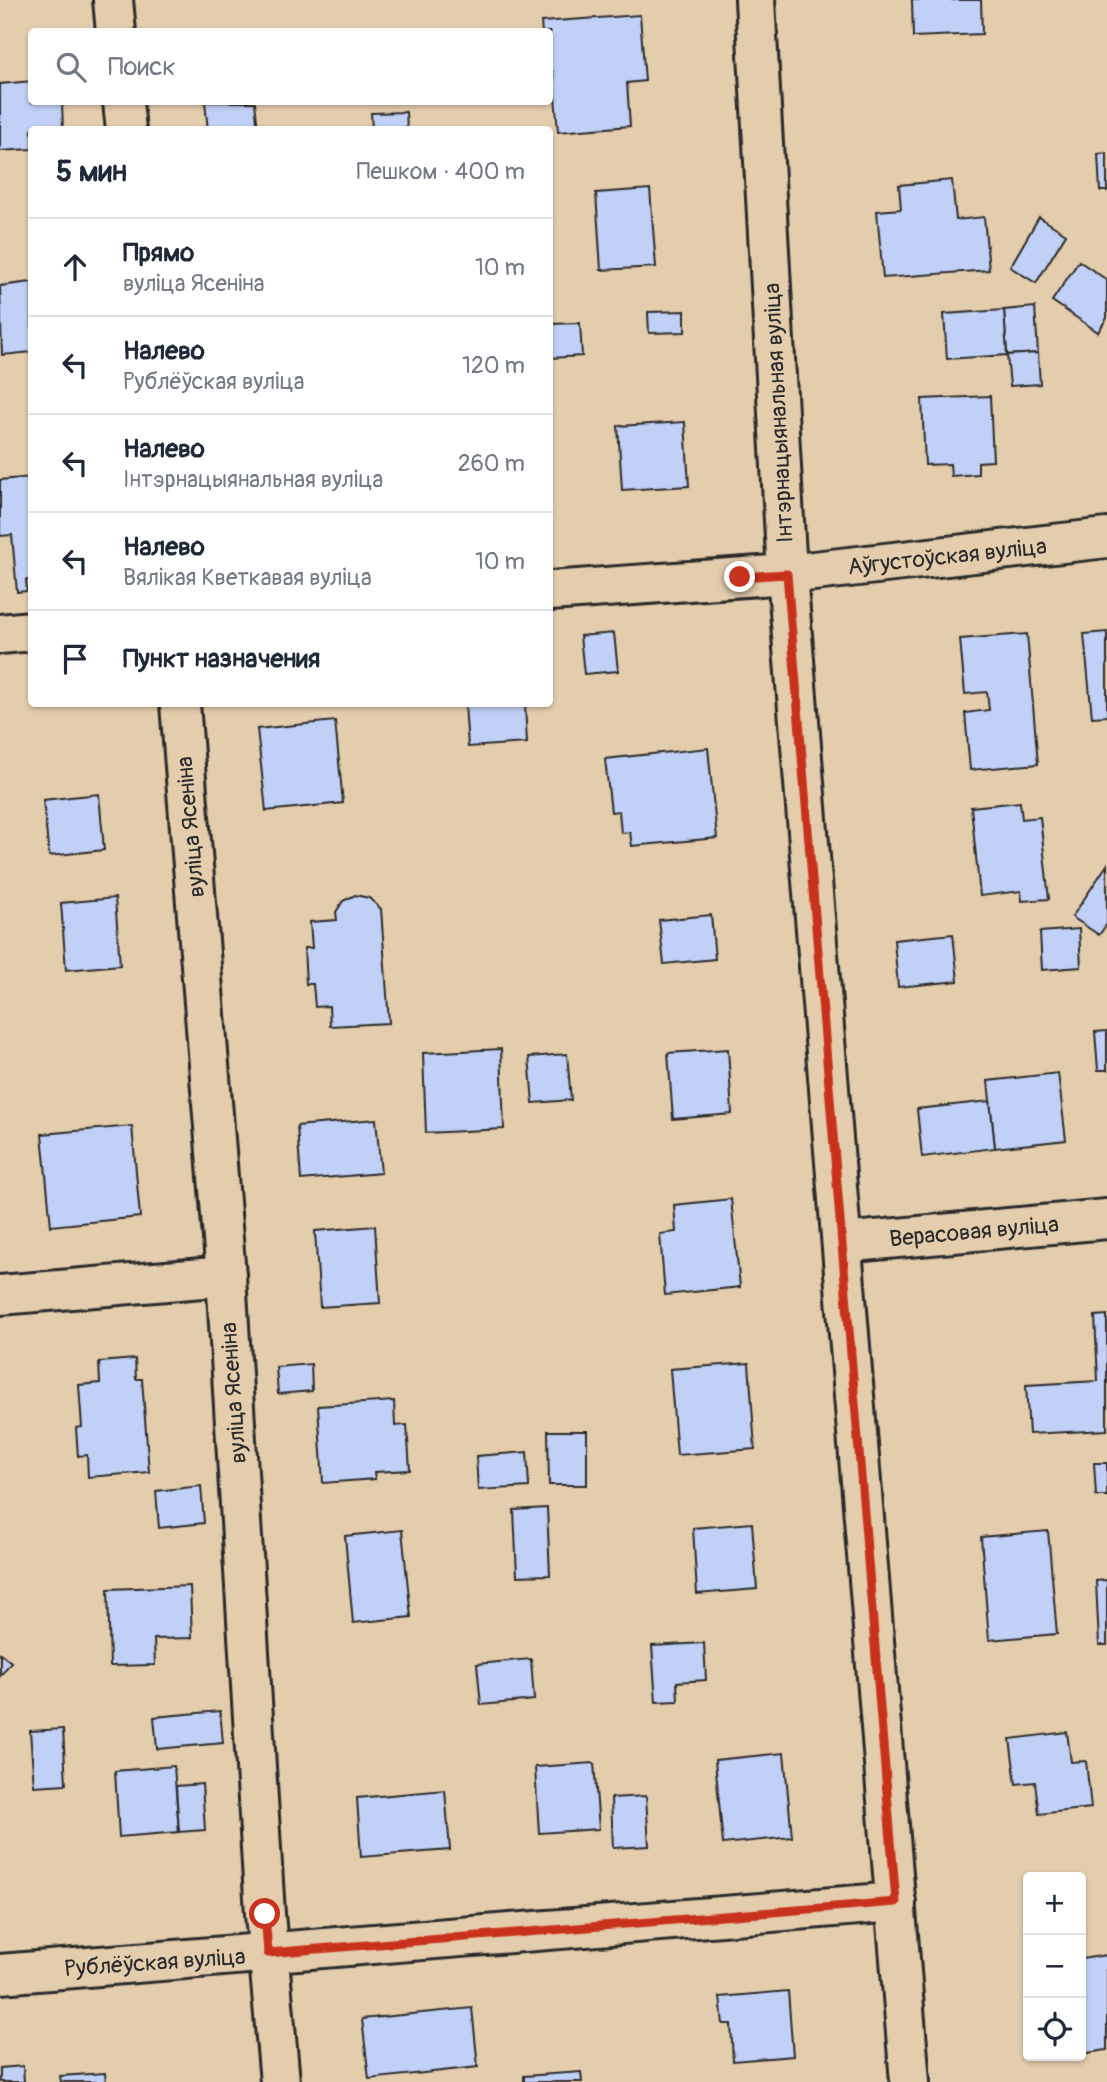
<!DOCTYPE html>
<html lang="ru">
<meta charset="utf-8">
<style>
body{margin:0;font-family:Pangolin,sans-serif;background:#f2f2f3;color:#1f2937}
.controls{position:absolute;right:21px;bottom:21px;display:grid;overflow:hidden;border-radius:7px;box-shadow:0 2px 5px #0004}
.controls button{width:63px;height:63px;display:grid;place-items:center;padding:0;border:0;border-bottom:2px solid #e0e1e3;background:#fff;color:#1f2937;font:35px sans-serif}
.stop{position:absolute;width:21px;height:21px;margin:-16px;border:5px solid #c8321e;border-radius:50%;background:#fff}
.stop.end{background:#c8321e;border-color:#fff;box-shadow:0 2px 7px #0008}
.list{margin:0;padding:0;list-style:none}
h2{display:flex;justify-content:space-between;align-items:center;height:91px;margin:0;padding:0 28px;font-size:30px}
h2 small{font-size:23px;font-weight:400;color:#747a83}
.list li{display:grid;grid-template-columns:46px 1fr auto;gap:21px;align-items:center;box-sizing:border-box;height:98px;padding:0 28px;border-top:2px solid #e0e1e3}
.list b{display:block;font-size:26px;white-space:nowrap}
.list p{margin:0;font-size:23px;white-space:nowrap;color:#747a83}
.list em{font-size:23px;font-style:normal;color:#747a83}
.icon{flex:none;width:38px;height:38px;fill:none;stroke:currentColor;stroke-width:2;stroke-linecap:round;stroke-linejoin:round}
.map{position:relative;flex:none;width:1107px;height:2082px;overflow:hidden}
.search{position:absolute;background:#fff;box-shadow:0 2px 5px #0004;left:28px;top:28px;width:525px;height:77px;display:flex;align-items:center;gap:18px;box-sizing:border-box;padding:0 24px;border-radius:7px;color:#747a83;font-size:26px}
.panel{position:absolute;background:#fff;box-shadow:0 2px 5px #0004;left:28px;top:126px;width:525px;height:581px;border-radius:7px}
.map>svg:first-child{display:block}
</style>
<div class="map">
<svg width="1107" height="2082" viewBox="0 0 1107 2082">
<rect width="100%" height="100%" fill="#e4cdad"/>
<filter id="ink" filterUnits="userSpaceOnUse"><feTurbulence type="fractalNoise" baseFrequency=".0143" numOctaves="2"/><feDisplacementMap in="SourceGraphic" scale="14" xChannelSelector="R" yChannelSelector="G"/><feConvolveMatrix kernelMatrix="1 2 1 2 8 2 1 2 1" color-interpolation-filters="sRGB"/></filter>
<g filter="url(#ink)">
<g fill="#c1d0f6" stroke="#2b2b2b" stroke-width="2">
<path d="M912 0H981L982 34 913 37Z"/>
<path d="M640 15 645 81 627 83 630 126 558 132 553 72 550 73V32H542L541 22Z"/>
<path d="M32 81V102H62L63 130H32V149L0 151V84Z"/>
<path d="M205 102H255L258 130H208Z"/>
<path d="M406 112 407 130H372L371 113Z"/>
<path d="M1107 153V191H1100L1098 154Z"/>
<path d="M952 180 956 220 984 217 989 270 883 278 877 211 901 209 899 185Z"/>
<path d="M650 189 656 267 601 270 596 193Z"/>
<path d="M1039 217 1066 234 1036 283 1010 267Z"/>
<path d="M1079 261 1107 280V318L1098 332 1052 301Z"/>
<path d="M32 282V352L2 355 0 286Z"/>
<path d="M1035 307 1038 353 1007 355 1004 310Z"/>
<path d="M1004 310 1007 355 947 359 944 314Z"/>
<path d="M685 311V332L649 333 648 312Z"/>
<path d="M580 323 582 356 550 358V324Z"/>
<path d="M1038 353 1040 384 1010 386 1007 355Z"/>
<path d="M990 396 993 461 978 462V474L951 476 950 464 925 465 922 399Z"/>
<path d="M685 422 689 486 622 490 618 426Z"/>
<path d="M32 477V580H26L27 591 17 592 12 535 0 536V480Z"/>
<path d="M1107 632V716L1092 717 1084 634Z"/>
<path d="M614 633 618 671 584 674 580 636Z"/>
<path d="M1027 634 1038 764 970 770 965 713 989 710 987 692 965 694 960 639Z"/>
<path d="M465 704H525L527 743 468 747Z"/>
<path d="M335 721 343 803 266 811 257 729Z"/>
<path d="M708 748 717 838 632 846 630 832 621 833 619 811 611 812 605 759Z"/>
<path d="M99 794 104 850 49 856 43 800Z"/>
<path d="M1020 802 1022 819 1040 817 1049 899 1022 901 1021 891 980 896 971 807Z"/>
<path d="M1107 865V924L1099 935 1072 917Z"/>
<path d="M355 895 369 898 381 909 389 1023 330 1026 329 1006 315 1007 313 984H306L304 948H312L310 922 337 920 336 912 343 901Z"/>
<path d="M115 898 120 965 66 970 61 903Z"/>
<path d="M711 915 715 959 664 964 659 920Z"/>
<path d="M1079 929 1081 967 1042 970 1040 932Z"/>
<path d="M953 934 958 981 898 987 894 940Z"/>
<path d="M1107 1031V1070H1098L1095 1032Z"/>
<path d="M501 1049 504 1129 426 1133 423 1053Z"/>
<path d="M728 1049 732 1114 673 1119 668 1053Z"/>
<path d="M567 1054 571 1100 533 1103 529 1057Z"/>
<path d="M1058 1073 1066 1140 995 1148 988 1081Z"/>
<path d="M990 1101 995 1148 922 1157 917 1109Z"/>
<path d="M376 1119 381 1173 301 1180 297 1126Z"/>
<path d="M132 1126 140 1217 51 1226 42 1134Z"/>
<path d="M731 1199 740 1287 665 1295 660 1234 676 1232 674 1205Z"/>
<path d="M375 1226 380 1303 320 1307 315 1231Z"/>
<path d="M1107 1315V1430L1029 1434 1026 1385 1098 1381 1095 1316Z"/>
<path d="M135 1359 136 1379H142L149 1472 88 1477 87 1455 78 1456 76 1428 82 1427 79 1385 100 1383 99 1362Z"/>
<path d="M749 1363 755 1449 677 1455 670 1369Z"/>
<path d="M311 1364 312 1391 278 1394 276 1367Z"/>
<path d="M394 1401 395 1426 407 1425 410 1470 374 1472 375 1479 323 1483 318 1406Z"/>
<path d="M548 1431H587V1485H549Z"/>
<path d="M527 1452 529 1487 478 1490 476 1456Z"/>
<path d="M1094 1463H1107V1496H1096Z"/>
<path d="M201 1486 204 1523 159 1528 156 1491Z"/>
<path d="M547 1508 550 1575 517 1576 514 1510Z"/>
<path d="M752 1523 757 1589 697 1594 693 1528Z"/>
<path d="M402 1530 411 1617 353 1623 345 1536Z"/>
<path d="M1048 1531 1057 1634 989 1640 981 1537Z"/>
<path d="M1107 1580V1645H1099L1096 1581Z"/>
<path d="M190 1586 192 1638 154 1639 155 1665 110 1666 108 1589Z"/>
<path d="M704 1643 706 1680 677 1682 678 1701 656 1702 652 1646Z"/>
<path d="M0 1653 11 1662 0 1676Z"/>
<path d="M531 1659 534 1700 481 1705 477 1664Z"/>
<path d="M220 1711 223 1743 157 1749 154 1717Z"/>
<path d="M63 1729 66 1784 34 1786 30 1731Z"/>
<path d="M1067 1732 1071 1762 1086 1761 1091 1808 1039 1814 1035 1782 1016 1784 1010 1739Z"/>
<path d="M784 1753 792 1837 723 1844 715 1760Z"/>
<path d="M594 1763 599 1829 539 1833 535 1767Z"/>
<path d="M174 1766 179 1832 119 1837 115 1771Z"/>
<path d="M202 1784 205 1830 179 1832 176 1786Z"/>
<path d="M445 1790 450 1850 361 1857 357 1798Z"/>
<path d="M646 1796 649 1846 613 1848 611 1798Z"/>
<path d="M1107 1955V2050L1081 2054V1959Z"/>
<path d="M788 1991 793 2056 733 2061 731 2024H723L720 1997Z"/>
<path d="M472 2008 478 2067 369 2079 362 2019Z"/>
<path d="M23 2066 24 2082H0V2068Z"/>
<path d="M581 2072 582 2082H524V2076Z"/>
<path d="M105 2073 106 2082H61L60 2076Z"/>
</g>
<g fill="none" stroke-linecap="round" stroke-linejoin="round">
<g stroke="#2b2b2b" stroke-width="44">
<g id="minor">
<path d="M113 0 116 32"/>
<path d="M755 0 787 574 910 2082"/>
<path d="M123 102 126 130"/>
<path d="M550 591 787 574 1107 538"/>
<path d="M0 634 32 631"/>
<path d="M180 704 226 1276 265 1914 280 2082"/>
<path d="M842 1243 1107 1219"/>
<path d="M0 1295 226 1276"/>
<path d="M0 1974 896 1902"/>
</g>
</g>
<use href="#minor" stroke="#e4cdad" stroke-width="38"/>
</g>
</g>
<g fill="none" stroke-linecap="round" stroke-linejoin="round" filter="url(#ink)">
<path stroke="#c8321e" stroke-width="9" d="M265 1914 268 1953 896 1902 787 574 740 577"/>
</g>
<g text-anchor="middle" stroke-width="5" stroke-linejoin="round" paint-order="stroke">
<g font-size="23" fill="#2b2b2b" stroke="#e4cdad">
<text transform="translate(778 413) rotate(-93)" y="8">Інтэрнацыянальная вуліца</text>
<text transform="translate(947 556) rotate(-6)" y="8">Аўгустоўская вуліца</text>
<text transform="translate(190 827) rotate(-95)" y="8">вуліца Ясеніна</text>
<text transform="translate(974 1231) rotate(-5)" y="8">Верасовая вуліца</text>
<text transform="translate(233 1393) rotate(-94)" y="8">вуліца Ясеніна</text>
<text transform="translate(155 1962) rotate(-4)" y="8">Рублёўская вуліца</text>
</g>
</g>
</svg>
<div class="controls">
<button>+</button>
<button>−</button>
<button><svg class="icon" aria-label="locate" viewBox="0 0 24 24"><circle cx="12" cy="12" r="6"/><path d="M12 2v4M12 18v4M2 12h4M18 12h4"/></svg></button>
</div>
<div class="stop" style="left:265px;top:1914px"></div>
<div class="stop end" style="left:740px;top:577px"></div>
<div class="search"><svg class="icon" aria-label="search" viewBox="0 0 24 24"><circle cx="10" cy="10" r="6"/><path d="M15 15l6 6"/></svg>Поиск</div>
<section class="panel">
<h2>5 мин<small>Пешком · 400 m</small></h2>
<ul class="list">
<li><svg class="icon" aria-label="ahead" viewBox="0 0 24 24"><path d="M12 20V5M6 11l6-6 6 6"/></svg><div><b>Прямо</b><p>вуліца Ясеніна</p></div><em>10 m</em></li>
<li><svg class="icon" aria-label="left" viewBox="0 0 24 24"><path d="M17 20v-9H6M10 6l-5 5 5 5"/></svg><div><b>Налево</b><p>Рублёўская вуліца</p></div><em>120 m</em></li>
<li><svg class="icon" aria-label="left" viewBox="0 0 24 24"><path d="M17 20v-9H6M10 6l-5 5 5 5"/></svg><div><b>Налево</b><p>Інтэрнацыянальная вуліца</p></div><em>260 m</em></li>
<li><svg class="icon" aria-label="left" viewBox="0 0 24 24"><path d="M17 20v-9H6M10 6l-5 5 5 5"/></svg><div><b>Налево</b><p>Вялікая Кветкавая вуліца</p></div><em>10 m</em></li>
<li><svg class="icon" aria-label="arrive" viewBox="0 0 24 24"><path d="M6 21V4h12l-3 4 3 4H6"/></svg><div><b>Пункт назначения</b></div></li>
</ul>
</section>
</div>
